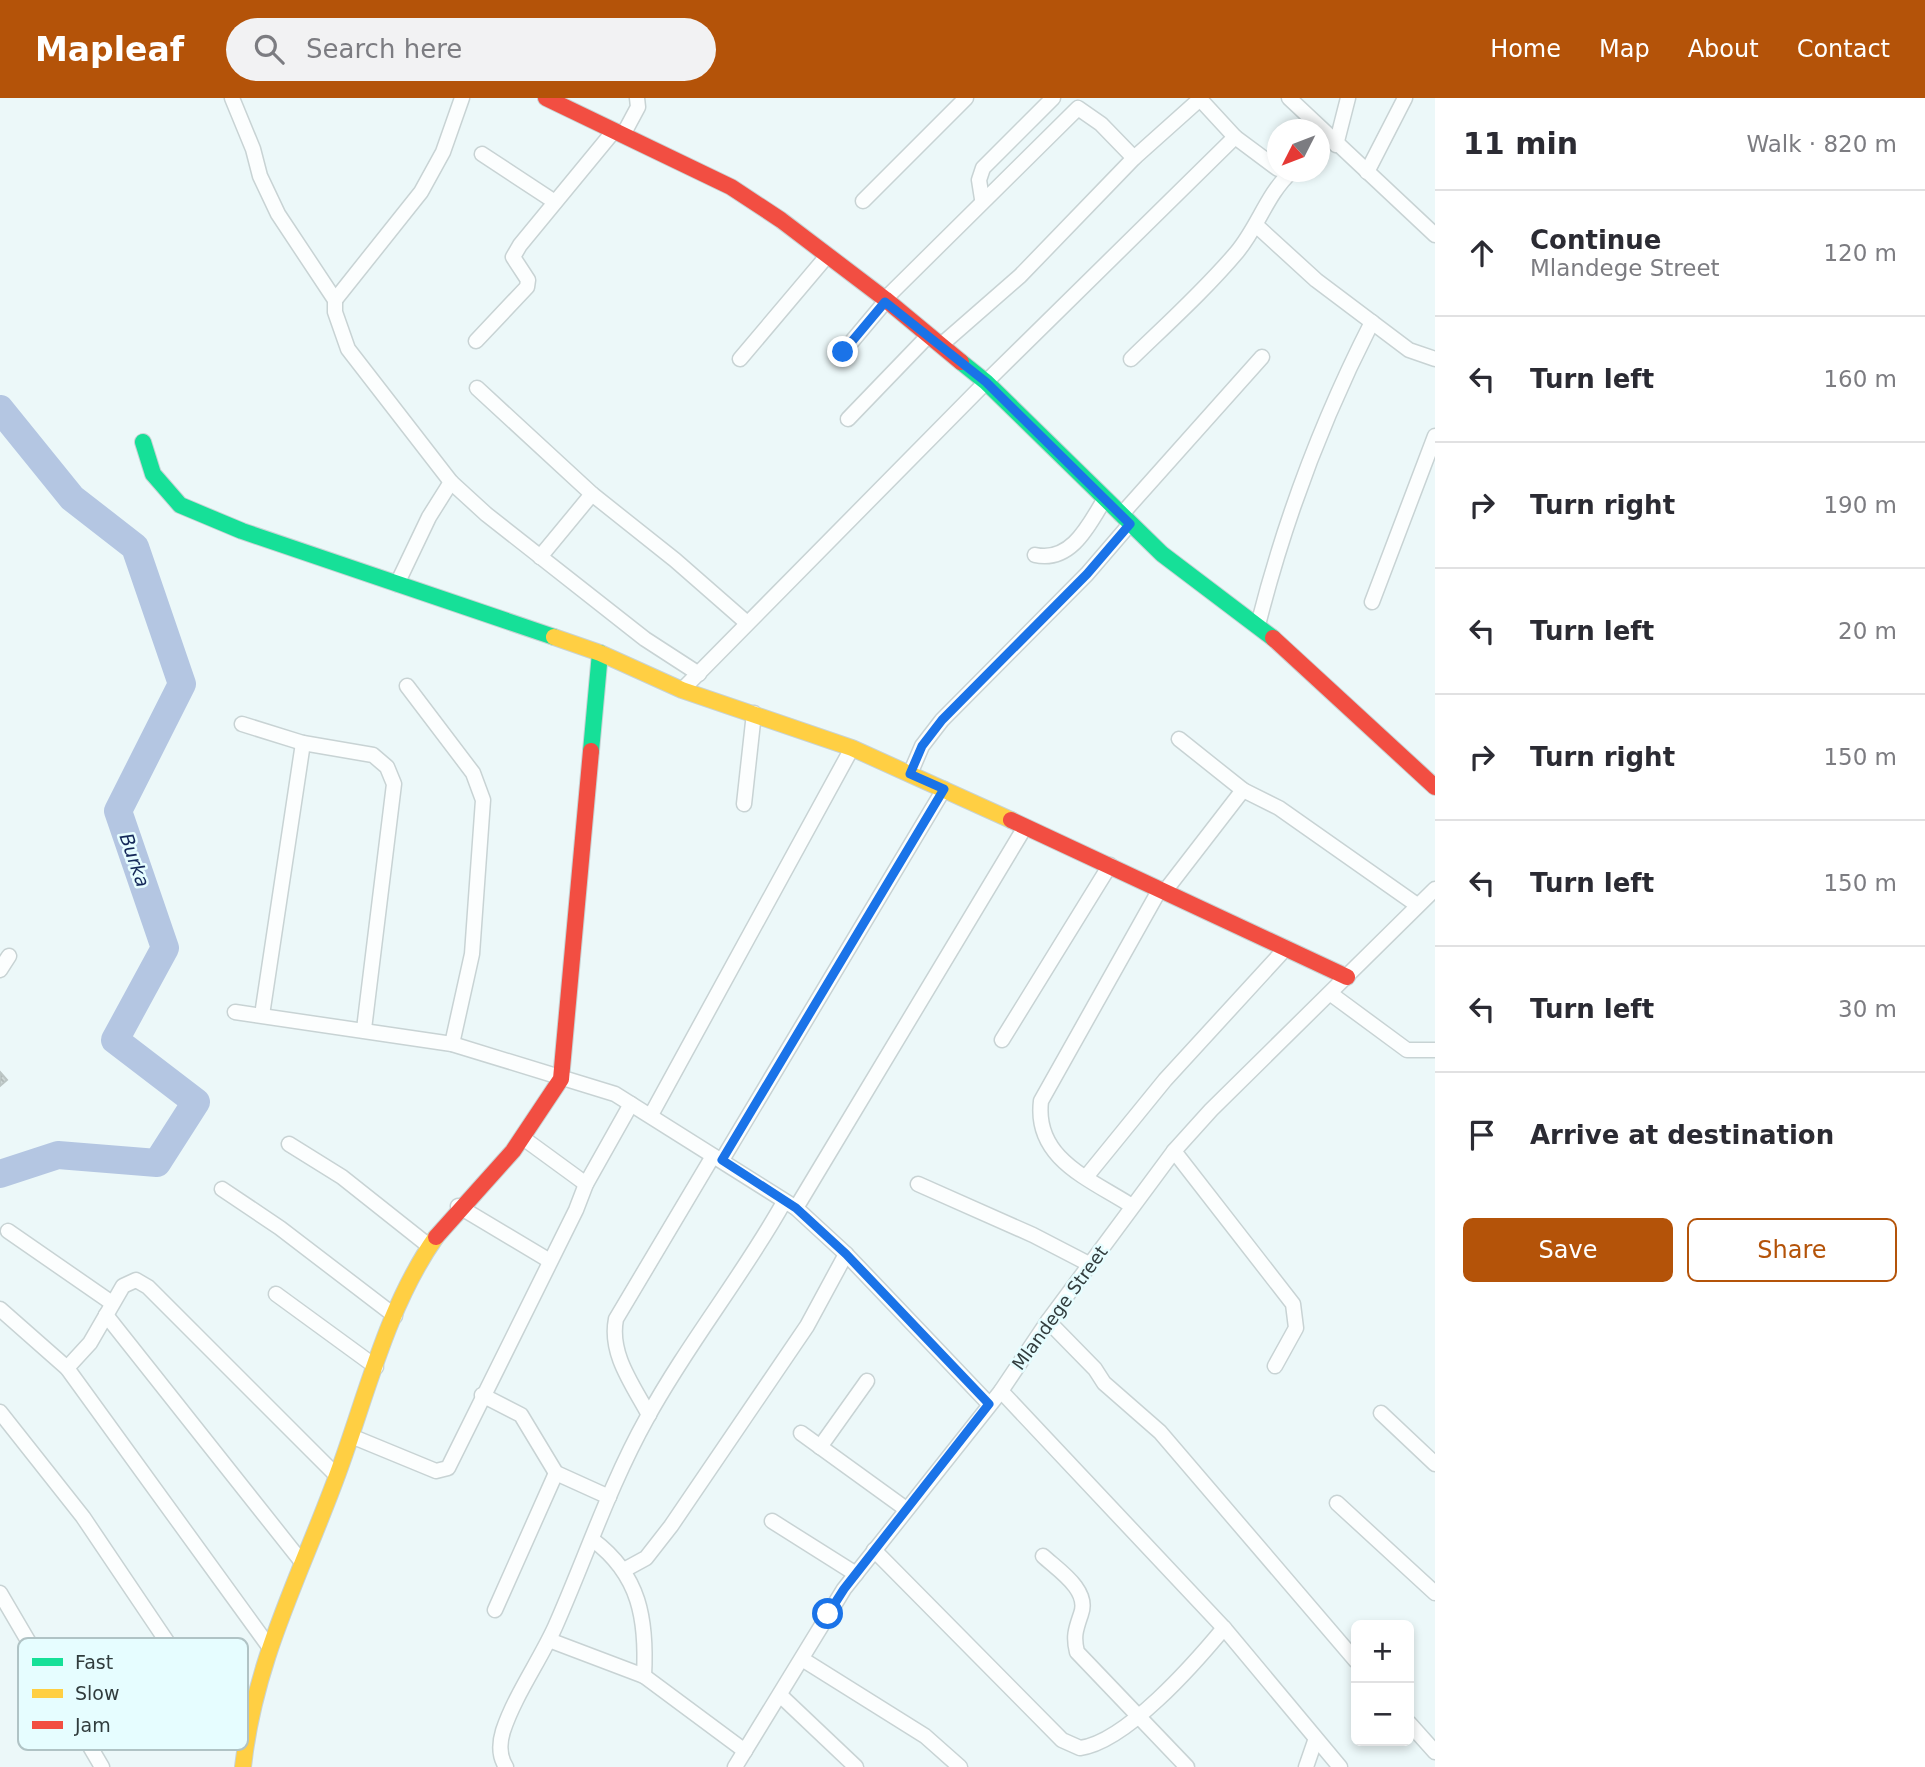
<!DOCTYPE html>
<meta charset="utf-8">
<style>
body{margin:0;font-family:"DejaVu Sans",sans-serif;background:#f2f2f3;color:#2b2b33}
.controls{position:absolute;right:21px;bottom:21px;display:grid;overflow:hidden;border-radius:10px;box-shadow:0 4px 10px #0003}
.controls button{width:63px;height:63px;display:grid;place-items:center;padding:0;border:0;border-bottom:2px solid #e1e1e2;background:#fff;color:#2b2b33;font:35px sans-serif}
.compass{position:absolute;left:1267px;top:21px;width:63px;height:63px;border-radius:50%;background:#fff;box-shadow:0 4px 10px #0003;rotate:228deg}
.stop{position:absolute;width:21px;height:21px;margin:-16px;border:5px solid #1a73e8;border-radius:50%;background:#fff}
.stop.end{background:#1a73e8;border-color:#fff;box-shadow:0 2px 7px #0008}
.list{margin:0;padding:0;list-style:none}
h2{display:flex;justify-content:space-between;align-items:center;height:91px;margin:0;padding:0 28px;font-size:30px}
h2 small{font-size:23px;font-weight:400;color:#7c7c81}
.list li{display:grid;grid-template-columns:46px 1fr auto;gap:21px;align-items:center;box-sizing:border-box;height:126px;padding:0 28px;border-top:2px solid #e1e1e2}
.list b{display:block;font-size:26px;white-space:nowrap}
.list p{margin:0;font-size:23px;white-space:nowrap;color:#7c7c81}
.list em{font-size:23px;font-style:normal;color:#7c7c81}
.actions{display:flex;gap:14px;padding:21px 28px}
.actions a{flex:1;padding:16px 0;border:2px solid #b45309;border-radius:10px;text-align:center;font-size:24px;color:#b45309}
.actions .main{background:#b45309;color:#fff}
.icon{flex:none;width:38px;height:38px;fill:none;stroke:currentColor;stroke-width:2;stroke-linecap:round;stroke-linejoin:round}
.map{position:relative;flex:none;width:1435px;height:1669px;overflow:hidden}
header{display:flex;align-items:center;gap:42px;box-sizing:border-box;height:98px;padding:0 35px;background:#b45309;color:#fff}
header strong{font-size:33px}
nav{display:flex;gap:38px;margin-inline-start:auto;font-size:24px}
.search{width:490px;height:63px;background:#f2f2f3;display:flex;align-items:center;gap:18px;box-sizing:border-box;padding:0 24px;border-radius:38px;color:#7c7c81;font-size:26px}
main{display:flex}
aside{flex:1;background:#fff}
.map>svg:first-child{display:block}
</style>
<header>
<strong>Mapleaf</strong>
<div class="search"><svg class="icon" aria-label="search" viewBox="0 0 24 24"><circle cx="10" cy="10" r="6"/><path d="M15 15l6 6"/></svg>Search here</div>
<nav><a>Home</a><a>Map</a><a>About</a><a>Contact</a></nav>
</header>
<main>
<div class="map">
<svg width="1435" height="1669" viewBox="0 0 1435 1669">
<defs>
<pattern id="building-cross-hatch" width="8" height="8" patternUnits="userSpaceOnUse" patternTransform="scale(1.75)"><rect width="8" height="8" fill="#ccd6d5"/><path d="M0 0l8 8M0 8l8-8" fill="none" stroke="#b0b9b8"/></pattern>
</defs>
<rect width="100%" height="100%" fill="#ecf8f9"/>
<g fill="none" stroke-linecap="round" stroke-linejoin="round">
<path stroke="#b4c6e2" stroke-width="28" d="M0 311 72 400 135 449 182 586 118 713 165 850 115 942 196 1004 157 1065 58 1057 0 1076"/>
</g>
<path fill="url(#building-cross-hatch)" stroke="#bbc5c4" stroke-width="2" d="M0 974 7 982 0 988Z"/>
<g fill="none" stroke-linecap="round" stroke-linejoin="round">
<g stroke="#c8d3d4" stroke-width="17">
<g id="street">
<path d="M232 0 253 51 260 78 278 116 335 202V214L348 251 451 384 486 416 645 541 699 576"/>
<path d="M1199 0 1235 39 1278 71"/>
<path d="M1289 0 1435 137"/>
<path d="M623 37 638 9 637 0"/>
<path d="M1336 47 1348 0"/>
<path d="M482 56 555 104"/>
<path d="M1367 74 1405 0"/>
<path d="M982 101 979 82 983 70 1053 0"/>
<path d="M863 103 966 0"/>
<path d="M1257 128 1316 182 1409 252 1435 261"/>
<path d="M885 201 1078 10 1101 26 1134 60"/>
<path d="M335 202 421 94 443 54 462 0"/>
<path d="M476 243 527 189 528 182 513 159 520 147 613 34"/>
<path d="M941 247 1020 178 1134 60 1200 1"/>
<path d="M843 254 885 204"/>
<path d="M740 261 827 158"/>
<path d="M1131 261C1167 226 1205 192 1237 154 1258 129 1267 96 1291 74"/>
<path d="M477 290 592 396 675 462 747 525"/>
<path d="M848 321 927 239"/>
<path d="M1121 417 1262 259"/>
<path d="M1035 457C1071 465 1089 427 1104 402"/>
<path d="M540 459 592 396"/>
<path d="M397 486 429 419 451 384"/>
<path d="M1372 504 1435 338"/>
<path d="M1258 527C1285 420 1322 322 1372 224"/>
<path d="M407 588 473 675 483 702 472 856 452 946"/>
<path d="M682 592 986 284 1235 39"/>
<path d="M242 626 303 645 373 657 387 669 394 686 364 931"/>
<path d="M1179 641 1243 692 1279 710 1417 807"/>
<path d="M910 676 922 648 942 622 1087 476 1130 426"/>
<path d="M744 706 754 615"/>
<path d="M1165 793 1243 692"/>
<path d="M0 872 9 858"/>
<path d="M1331 896 1407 952H1435"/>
<path d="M235 914 452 946 615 996 796 1110 846 1156 989 1306"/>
<path d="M262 917 303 645"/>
<path d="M1002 942 1110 767"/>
<path d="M651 1017 852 650"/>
<path d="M523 1040 586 1086"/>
<path d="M289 1046 342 1079 429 1148"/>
<path d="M1174 1053 1293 1206 1296 1230 1275 1268"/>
<path d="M722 1062 944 691"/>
<path d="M1086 1079 1165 982 1286 850"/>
<path d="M918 1086 1033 1137 1089 1166"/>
<path d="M222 1091 280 1130 395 1218"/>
<path d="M458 1108 550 1163"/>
<path d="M1132 1108C1090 1081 1034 1061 1041 1003L1160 791"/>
<path d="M796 1110 1025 729"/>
<path d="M8 1133 112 1205"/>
<path d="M276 1196 376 1269"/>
<path d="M0 1211 67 1270 270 1550"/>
<path d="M106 1217 301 1463"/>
<path d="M1048 1223 1095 1271 1104 1285 1160 1334 1356 1563"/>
<path d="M67 1270 90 1245 123 1188 136 1182 148 1189 337 1378"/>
<path d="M1001 1293 1224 1530 1340 1669"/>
<path d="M482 1297 521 1317 556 1375 609 1399"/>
<path d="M0 1314 83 1419 211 1609 227 1625 245 1634"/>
<path d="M1381 1315 1435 1366"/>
<path d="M649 1317C633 1287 609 1256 616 1221L713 1058"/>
<path d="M801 1335 906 1411"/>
<path d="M351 1338 436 1373 448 1370 576 1112 586 1086 631 1006"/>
<path d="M820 1349 867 1283"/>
<path d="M1337 1405 1435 1495"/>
<path d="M772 1423 856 1476"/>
<path d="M593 1442C640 1477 647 1522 644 1578"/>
<path d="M874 1452 1062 1642 1080 1650C1126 1644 1195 1565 1224 1530"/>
<path d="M1043 1458C1058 1472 1090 1492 1081 1516 1076 1531 1073 1538 1077 1554L1187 1669"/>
<path d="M624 1472 646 1460 671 1428 807 1228 846 1156"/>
<path d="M0 1495 102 1669"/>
<path d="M495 1512 556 1375"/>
<path d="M549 1542 644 1578 745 1653"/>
<path d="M802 1561 925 1638 960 1669"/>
<path d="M780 1597 856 1669"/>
<path d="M1409 1625 1435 1654"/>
<path d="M506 1669C499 1658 499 1646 503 1633 515 1597 539 1564 555 1529 586 1459 610 1386 647 1320 688 1245 742 1179 784 1104"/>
<path d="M735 1669 844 1491 1001 1293 1048 1223 1174 1053 1211 1012 1435 791"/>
<path d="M1306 1669 1315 1643"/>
</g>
</g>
<g stroke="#c8d3d4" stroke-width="18">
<g id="fast">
<path d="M961 264 986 284 1162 456 1273 540"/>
<path d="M143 344 153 376 180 407 242 433 554 539"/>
<path d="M591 653 600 555"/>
</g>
</g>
<g stroke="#c8d3d4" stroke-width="18">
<g id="slow">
<path d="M554 539 600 555 682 592 852 650 1011 722"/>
<path d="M243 1669C254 1563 302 1474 338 1375 367 1296 387 1209 436 1139"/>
</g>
</g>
<g stroke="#c8d3d4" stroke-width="18">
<g id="jam">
<path d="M546 0 731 89 781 122 885 201 961 264"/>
<path d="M1273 540 1435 689"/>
<path d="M1011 722 1347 879"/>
<path d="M436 1139 513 1053 561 981 591 653"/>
</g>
</g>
<use href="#street" stroke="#fcfefe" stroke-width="14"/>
<use href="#fast" stroke="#16e098" stroke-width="16"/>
<use href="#slow" stroke="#ffcf43" stroke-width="16"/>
<use href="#jam" stroke="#f24e42" stroke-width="16"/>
</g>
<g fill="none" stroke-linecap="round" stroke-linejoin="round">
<path stroke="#1a73e8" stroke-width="9" d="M828 1516 844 1491 989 1306 846 1156 796 1110 722 1062 944 691 910 676 922 648 942 622 1087 476 1130 426 986 284 885 204 843 254"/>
</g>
<g text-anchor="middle" stroke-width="5" stroke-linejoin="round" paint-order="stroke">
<g font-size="18" fill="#313c3d" stroke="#e6fdff">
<text transform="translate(1060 1210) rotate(-54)" y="6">Mlandege Street</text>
</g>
<g font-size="19" font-style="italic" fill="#132758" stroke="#e6fdff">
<text transform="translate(135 762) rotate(71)" y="7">Burka</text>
</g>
</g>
<rect x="18" y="1540" width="230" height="112" rx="10" fill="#e6fdff" stroke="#b0c3c5" stroke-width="2"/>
<rect x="32" y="1560" width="31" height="8" fill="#16e098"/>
<rect x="32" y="1591" width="31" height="9" fill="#ffcf43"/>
<rect x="32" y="1623" width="31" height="8" fill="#f24e42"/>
<g font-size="19" fill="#313c3d">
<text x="75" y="1571">Fast</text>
<text x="75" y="1602">Slow</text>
<text x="75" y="1634">Jam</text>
</g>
</svg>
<div class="controls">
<button>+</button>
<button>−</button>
</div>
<svg class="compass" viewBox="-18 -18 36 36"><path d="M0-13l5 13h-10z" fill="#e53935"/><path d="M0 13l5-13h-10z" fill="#7c7c81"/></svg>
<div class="stop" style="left:828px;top:1516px"></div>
<div class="stop end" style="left:843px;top:254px"></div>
</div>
<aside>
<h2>11 min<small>Walk · 820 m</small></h2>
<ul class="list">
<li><svg class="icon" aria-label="ahead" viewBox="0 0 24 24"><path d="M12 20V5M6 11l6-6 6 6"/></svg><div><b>Continue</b><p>Mlandege Street</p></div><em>120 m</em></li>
<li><svg class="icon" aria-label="left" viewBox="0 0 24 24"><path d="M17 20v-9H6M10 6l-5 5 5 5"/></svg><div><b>Turn left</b></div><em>160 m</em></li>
<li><svg class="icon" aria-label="right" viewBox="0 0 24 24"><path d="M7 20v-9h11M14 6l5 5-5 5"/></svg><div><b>Turn right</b></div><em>190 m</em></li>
<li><svg class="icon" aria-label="left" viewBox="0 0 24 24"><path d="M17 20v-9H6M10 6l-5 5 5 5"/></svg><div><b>Turn left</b></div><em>20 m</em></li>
<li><svg class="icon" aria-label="right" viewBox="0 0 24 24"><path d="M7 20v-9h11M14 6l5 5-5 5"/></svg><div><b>Turn right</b></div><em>150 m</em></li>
<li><svg class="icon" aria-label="left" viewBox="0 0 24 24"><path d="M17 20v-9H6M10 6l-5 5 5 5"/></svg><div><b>Turn left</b></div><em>150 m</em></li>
<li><svg class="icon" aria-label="left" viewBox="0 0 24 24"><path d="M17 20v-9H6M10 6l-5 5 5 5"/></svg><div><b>Turn left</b></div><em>30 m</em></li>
<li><svg class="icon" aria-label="arrive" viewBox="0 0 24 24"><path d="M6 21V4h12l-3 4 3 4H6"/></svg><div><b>Arrive at destination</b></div></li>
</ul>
<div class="actions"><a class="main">Save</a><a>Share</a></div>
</aside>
</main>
